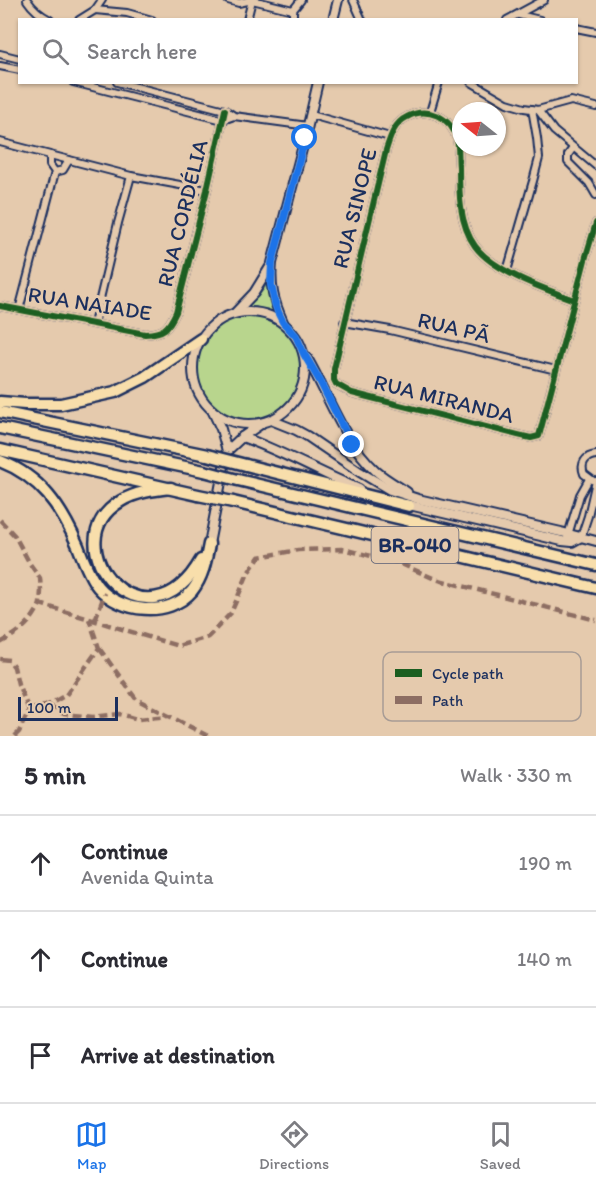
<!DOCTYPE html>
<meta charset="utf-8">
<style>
body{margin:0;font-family:Itim,sans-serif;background:#f7f7f7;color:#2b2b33}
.compass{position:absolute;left:452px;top:102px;width:54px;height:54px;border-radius:50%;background:#fff;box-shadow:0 2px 4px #0004;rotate:287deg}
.scale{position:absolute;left:18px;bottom:15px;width:100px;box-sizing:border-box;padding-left:6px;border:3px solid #1b2f5e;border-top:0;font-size:16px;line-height:21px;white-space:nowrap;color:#1b2f5e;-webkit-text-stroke:4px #e5caad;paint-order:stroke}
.stop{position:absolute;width:18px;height:18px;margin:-14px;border:4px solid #1a73e8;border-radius:50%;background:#fff}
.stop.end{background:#1a73e8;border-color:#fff;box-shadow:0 2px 6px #0008}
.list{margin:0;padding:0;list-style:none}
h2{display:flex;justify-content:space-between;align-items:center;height:78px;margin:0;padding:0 24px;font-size:26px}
h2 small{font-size:20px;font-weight:400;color:#7c7c81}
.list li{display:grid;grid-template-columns:39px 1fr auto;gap:18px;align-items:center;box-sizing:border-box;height:96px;padding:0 24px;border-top:2px solid #e1e1e2}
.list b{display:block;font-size:22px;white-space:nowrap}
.list p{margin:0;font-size:20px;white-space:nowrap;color:#7c7c81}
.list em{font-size:20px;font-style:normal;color:#7c7c81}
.icon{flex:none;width:33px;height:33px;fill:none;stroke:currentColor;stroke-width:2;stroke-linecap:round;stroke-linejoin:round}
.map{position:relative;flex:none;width:596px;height:736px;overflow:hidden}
.search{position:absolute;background:#fff;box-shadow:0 2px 4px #0004;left:18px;right:18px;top:18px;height:66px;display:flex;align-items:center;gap:15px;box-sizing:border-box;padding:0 21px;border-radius:0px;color:#7c7c81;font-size:22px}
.sheet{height:366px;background:#fff}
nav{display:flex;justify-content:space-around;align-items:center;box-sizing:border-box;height:84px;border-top:2px solid #e1e1e2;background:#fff;font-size:16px;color:#7c7c81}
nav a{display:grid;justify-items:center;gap:3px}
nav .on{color:#1a73e8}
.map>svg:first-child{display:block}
</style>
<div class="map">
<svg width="596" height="736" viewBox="0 0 596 736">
<rect width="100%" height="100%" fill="#e5caad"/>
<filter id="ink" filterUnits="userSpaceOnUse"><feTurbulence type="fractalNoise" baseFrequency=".0167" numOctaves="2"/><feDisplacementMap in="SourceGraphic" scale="12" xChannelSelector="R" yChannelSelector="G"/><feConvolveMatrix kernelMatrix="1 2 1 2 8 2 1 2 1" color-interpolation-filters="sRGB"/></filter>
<g filter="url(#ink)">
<g fill="#b8d58d" stroke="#6a8276" stroke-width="1.5">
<path d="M268 282 271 304 277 316 256 307 245 308C255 301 262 293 268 282Z"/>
<circle cx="249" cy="369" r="53"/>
</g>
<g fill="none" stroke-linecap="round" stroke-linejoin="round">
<g stroke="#1b2f5e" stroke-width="10">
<g id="minor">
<path d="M27 0C33 9 40 15 50 20"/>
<path d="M228 0 239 3 252 0"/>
<path d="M252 0 293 10"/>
<path d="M353 0 362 20"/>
<path d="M95 10 127 13 152 20"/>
<path d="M519 15 540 20"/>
<path d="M79 20 95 10 102 0"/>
<path d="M247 20 252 0"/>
<path d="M293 20V10L301 0"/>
<path d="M507 20 544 0"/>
<path d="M576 28 596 32"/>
<path d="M0 54 20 59"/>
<path d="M0 66 20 70"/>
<path d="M73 82 223 120 234 116 308 126"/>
<path d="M117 82 225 110 234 116"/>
<path d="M471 82 507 103 524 108 538 110 571 101 596 107"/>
<path d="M538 110 554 131 596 166"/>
<path d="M430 112 439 82"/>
<path d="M311 115 390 137"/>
<path d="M0 142 131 176 207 190"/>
<path d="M573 148 568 155V162L589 183 596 195"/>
<path d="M55 172 63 170 69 160"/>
<path d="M507 271 533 181 539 158 537 138 532 109"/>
<path d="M574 300C545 289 494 272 475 246 459 224 459 192 459 167 458 158 459 148 457 139 451 117 427 106 407 117 394 123 390 138 386 150L334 369V380L336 384 352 393 518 435 531 438 539 436 586 256 596 223"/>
<path d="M0 306 145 334C164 333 168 329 176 312L207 190 225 110"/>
<path d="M19 310 55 172 50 165V155"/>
<path d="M344 322 390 330 556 370"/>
<path d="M94 324 118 223 131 176"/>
<path d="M592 480 584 474C580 464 585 456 596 455"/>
<path d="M581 537 588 516 596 481"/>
<path d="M566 542 580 495 589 479"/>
</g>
</g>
<g stroke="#1b2f5e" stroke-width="12">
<g id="tertiary">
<path d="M333 20 338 0"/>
<circle cx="249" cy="368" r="56"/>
<path d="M235 313 254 293 270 267"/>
<path d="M283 322C273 300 270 286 272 263L305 138 318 82"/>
<path d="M307 358C329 396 342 440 376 471 385 479 396 485 407 492"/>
<path d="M271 420 296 430 307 436 360 472 390 490 418 499 561 532 596 541"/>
<path d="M242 437C282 451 320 473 359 489"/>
<path d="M227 451 242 437 261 424"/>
<path d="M405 504 562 541 572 542 581 537"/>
<path d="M209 544 227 451 221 429 213 412"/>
</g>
</g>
<g stroke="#1b2f5e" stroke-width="15">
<g id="motorway">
<path d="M0 402 25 404H61L115 392 145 377 201 339"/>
<path d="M0 412 207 455"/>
<path d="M0 428 204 471"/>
<path d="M0 450 198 495"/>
<path d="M0 461C41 477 61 507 78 546 83 559 89 576 98 587 120 613 169 618 192 591 203 577 206 560 209 544"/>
<path d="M246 465 409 506"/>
<path d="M238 480 596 565"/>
<path d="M171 488C154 490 136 492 121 501 49 544 146 657 201 560"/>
<path d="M233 502 596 588"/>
</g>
</g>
<use href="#minor" stroke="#e5caad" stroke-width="6"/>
<use href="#tertiary" stroke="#e5caad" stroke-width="8"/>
<use href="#motorway" stroke="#f8deab" stroke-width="10"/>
<g stroke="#1b2f5e" stroke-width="15" stroke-linecap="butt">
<g id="motorway-bridge">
<path d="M207 455 246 465"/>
<path d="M204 471 238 480"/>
<path d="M198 495 233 502"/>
</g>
</g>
<use href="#motorway-bridge" stroke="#f8deab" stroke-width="10"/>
<g stroke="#8d6e63" stroke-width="4.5" stroke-dasharray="9 4.5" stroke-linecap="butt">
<path d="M0 520 15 536 30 564 40 578 41 591 40 604 178 646 208 637 231 613 248 573 259 557 298 550 342 549 397 562 435 579 596 620"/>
<path d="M95 620 105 593"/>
<path d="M0 643C17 634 32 623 40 604"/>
<path d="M99 648 136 699 208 736"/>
<path d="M0 659 9 660 14 667 18 684 29 710"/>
<path d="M48 705 64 714 93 717 120 714 138 719 168 716"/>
<path d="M29 710 48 705 66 695 99 648 89 619"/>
<path d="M15 736 19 732 29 710"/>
</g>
<g stroke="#e5caad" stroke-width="10">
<g id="cycleway">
<path d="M574 300C545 289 494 272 475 246 459 224 459 192 459 167 458 158 459 148 457 139 451 117 427 106 407 117 394 123 390 138 386 150L334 369V380L336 384 352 393 518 435 531 438 539 436 586 256 596 223"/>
<path d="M0 306 145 334C164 333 168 329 176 312L207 190 225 110"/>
</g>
</g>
<use href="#cycleway" stroke="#1b5e20" stroke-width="6"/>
</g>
</g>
<g fill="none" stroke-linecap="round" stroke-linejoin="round" filter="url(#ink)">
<path stroke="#1a73e8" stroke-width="8" d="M305 138 272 263 271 285 275 303 278 312 283 322 296 336 304 354 320 381 352 445"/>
</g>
<g text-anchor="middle" stroke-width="6" stroke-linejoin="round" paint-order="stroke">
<rect fill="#e5caad" stroke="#585e76" stroke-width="1.5" x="371.5" y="527" width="87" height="36" rx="4.5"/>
<g font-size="21" font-weight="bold" fill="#1b2f5e">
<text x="415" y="552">BR-040</text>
</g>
<g font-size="22" fill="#1b2f5e" stroke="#e5caad">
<text transform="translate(354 208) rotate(-76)" y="8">RUA SINOPE</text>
<text transform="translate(182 213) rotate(-76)" y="8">RUA CORDÉLIA</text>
<text transform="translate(90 303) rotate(9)" y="8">RUA NAIADE</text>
<text transform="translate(454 327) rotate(13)" y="8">RUA PÃ</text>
<text transform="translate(444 398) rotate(14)" y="8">RUA MIRANDA</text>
</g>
</g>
<rect x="383" y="652" width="198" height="69" rx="9" fill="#e5caad" stroke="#a89c95" stroke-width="1.5"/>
<rect x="395" y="669" width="27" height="8" fill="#1b5e20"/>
<rect x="395" y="696" width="27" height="8" fill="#8d6e63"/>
<g font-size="16" fill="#1b2f5e">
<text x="432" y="679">Cycle path</text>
<text x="432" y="706">Path</text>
</g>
</svg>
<svg class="compass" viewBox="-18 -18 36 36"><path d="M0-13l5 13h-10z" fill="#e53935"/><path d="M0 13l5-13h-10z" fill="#7c7c81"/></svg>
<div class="scale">100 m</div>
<div class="stop" style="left:305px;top:138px"></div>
<div class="stop end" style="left:352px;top:445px"></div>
<div class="search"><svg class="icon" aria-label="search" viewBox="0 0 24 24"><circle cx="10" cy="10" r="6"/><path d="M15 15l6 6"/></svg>Search here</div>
</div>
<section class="sheet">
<h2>5 min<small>Walk · 330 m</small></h2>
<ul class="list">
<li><svg class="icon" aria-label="ahead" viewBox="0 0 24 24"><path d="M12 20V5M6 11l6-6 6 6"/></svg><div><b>Continue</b><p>Avenida Quinta</p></div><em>190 m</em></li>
<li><svg class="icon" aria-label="ahead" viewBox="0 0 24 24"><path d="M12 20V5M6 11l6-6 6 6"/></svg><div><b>Continue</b></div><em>140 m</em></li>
<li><svg class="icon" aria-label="arrive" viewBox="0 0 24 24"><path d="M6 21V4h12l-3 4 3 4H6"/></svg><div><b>Arrive at destination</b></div></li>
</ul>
</section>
<nav>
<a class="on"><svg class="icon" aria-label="map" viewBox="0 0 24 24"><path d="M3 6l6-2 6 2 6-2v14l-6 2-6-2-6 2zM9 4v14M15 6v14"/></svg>Map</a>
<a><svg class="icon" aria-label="directions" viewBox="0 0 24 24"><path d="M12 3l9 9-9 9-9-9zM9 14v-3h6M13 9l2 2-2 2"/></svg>Directions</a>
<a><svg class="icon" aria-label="saved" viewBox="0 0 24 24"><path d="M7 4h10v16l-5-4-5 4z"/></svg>Saved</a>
</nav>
